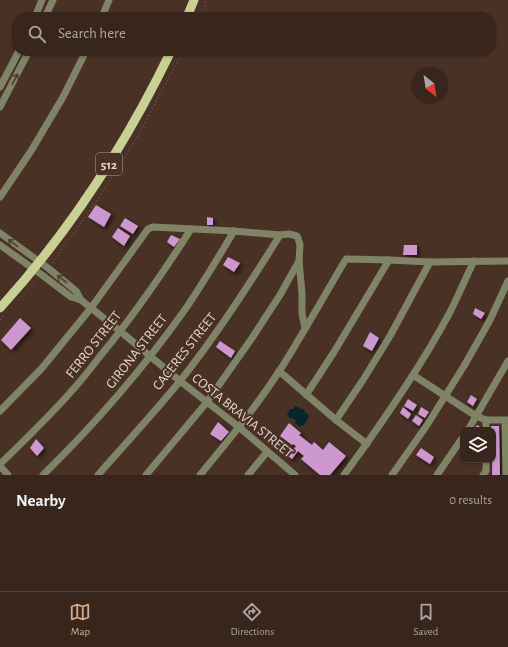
<!DOCTYPE html>
<style>
body{margin:0;font-family:"Alegreya Sans",sans-serif;background:#433129;color:#f1f3f6}
.controls{position:absolute;right:12px;bottom:12px;display:grid;overflow:hidden;border-radius:8px;box-shadow:0 1px 3px #0004}
.controls button{width:36px;height:36px;display:grid;place-items:center;padding:0;border:0;border-bottom:1px solid #52423b;background:#38251c;color:#f1f3f6;font:20px sans-serif}
.compass{position:absolute;left:412px;top:68px;width:36px;height:36px;border-radius:50%;background:#38251c;box-shadow:0 1px 3px #0004;rotate:150deg}
.list{margin:0;padding:0;list-style:none}
h2{display:flex;justify-content:space-between;align-items:center;height:52px;margin:0;padding:0 16px;font-size:17px}
h2 small{font-size:13px;font-weight:400;color:#aba5a3}
.icon{flex:none;width:22px;height:22px;fill:none;stroke:currentColor;stroke-width:2;stroke-linecap:round;stroke-linejoin:round}
.map{position:relative;flex:none;width:508px;height:475px;overflow:hidden}
.search{position:absolute;background:#38251c;box-shadow:0 1px 3px #0004;left:12px;right:12px;top:12px;height:44px;display:flex;align-items:center;gap:10px;box-sizing:border-box;padding:0 14px;border-radius:16px;color:#aba5a3;font-size:15px}
.sheet{height:116px;background:#38251c}
nav{display:flex;justify-content:space-around;align-items:center;box-sizing:border-box;height:56px;border-top:1px solid #52423b;background:#38251c;font-size:11px;color:#aba5a3}
nav a{display:grid;justify-items:center;gap:2px}
nav .on{color:#d6ab8b}
.map>svg:first-child{display:block}
</style>
<div class="map">
<svg width="508" height="475" viewBox="0 0 508 475">
<defs>
<filter id="shadow"><feDropShadow dx="2.5" dy="2.5" stdDeviation="2" flood-color="#0009"/></filter>
</defs>
<rect width="100%" height="100%" fill="#4a3125"/>
<path fill="#06252c" d="M295 406 305 410 304 412 308 414 309 417C307 420 305 423 303 426L301 425 300 427 295 423 296 421 292 417 291 419 287 415 290 409H293Z"/>
<g fill="#cc98cf" filter="url(#shadow)">
<path d="M96 205 111 214 104 227 88 217Z"/>
<path d="M207 217 213 218V225H207Z"/>
<path d="M125 218 138 226 133 234 120 226Z"/>
<path d="M118 228 130 236 124 246 112 237Z"/>
<path d="M171 235 180 239 174 247 167 242Z"/>
<path d="M404 245H417V255H403Z"/>
<path d="M228 257 240 263 234 272 223 265Z"/>
<path d="M475 308 485 313 481 319 473 314Z"/>
<path d="M20 318 31 328 11 350 1 340Z"/>
<path d="M370 332 379 338 372 351 363 346Z"/>
<path d="M220 341 235 351 231 358 216 347Z"/>
<path d="M471 395 477 399 473 406 467 402Z"/>
<path d="M408 399 417 405 413 411 404 406Z"/>
<path d="M403 407 411 414 408 419 400 413Z"/>
<path d="M421 407 429 412 425 418 418 414Z"/>
<path d="M416 415 423 420 419 426 412 421Z"/>
<path d="M218 422 229 432 221 441 210 434Z"/>
<path d="M289 423 301 433 299 435 312 445 314 442 323 450 329 442 346 456 330 475H320L301 459 304 456 298 451 292 459 288 456 296 446 293 444 292 445 280 436Z"/>
<path d="M477 425 482 428H485V430H473Z"/>
<path d="M491 426H499L500 475H492L493 430H491Z"/>
<path d="M36 439 44 448 37 456 30 448Z"/>
<path d="M421 448 434 457 430 464 416 455Z"/>
</g>
<g fill="none" stroke-linecap="round" stroke-linejoin="round">
<g stroke="#887369" stroke-width="1" stroke-dasharray="1 3" stroke-linecap="butt">
<path d="M199 17 207 0"/>
<path d="M52 263 98 199 136 139 183 51"/>
<path d="M18 300 37 280"/>
<path d="M0 320 4 315"/>
</g>
<g stroke="#808467" stroke-width="7">
<path d="M35 17 42 0"/>
<path d="M45 17 53 0"/>
<path d="M102 17 109 0"/>
<path d="M0 87 19 51"/>
<path d="M0 107 29 51"/>
<path d="M0 197 31 151 63 97 86 51"/>
<path d="M0 233 48 268 76 291 81 300 91 308 120 331 180 381 239 427 295 475"/>
<path d="M0 245 42 275 71 297 81 300"/>
<path d="M279 371 336 420 367 444"/>
<path d="M413 375 476 416 486 420H508"/>
<path d="M306 395 334 352 389 260"/>
<path d="M0 411 42 368 91 308 148 229 153 227 234 231 280 235 289 234 297 236 298 238 300 245 299 261 302 293V314L305 328"/>
<path d="M336 420 363 380 390 336 430 262"/>
<path d="M486 420V430"/>
<path d="M505 426 506 475"/>
<path d="M468 430 508 361"/>
<path d="M0 464C26 439 53 413 76 386 85 376 93 365 101 355 134 315 163 273 191 229"/>
<path d="M0 466 8 475"/>
<path d="M43 475C95 424 142 370 184 311 202 285 218 258 234 231"/>
<path d="M98 475C125 444 154 413 180 381 217 335 249 285 280 235"/>
<path d="M146 475 207 402 252 338 280 295 299 261"/>
<path d="M200 475C228 441 256 407 280 370 303 334 324 296 346 259H348L389 260 430 262 508 261"/>
<path d="M248 475 267 452"/>
<path d="M344 475C382 423 419 370 449 314 458 297 465 279 474 261"/>
<path d="M392 475 427 425 464 366 490 320 508 281"/>
<path d="M437 475 463 437"/>
<path d="M483 475 486 471V460"/>
</g>
<g stroke="#c8d093" stroke-width="9">
<path d="M187 17 194 0"/>
<path d="M0 308C70 231 126 144 171 51"/>
</g>
</g>
<defs><path id="oneway-shaft" d="M-6 0H5M1.5-3L5.5 0L1.5 3" fill="none" stroke-width="1.6" stroke-linecap="round" stroke-linejoin="round"/></defs>
<g stroke="#523d2f">
<use href="#oneway-shaft" transform="translate(15 79) rotate(-62)"/>
<use href="#oneway-shaft" transform="translate(13 243) rotate(-143)"/>
<use href="#oneway-shaft" transform="translate(62 279) rotate(-142)"/>
</g>
<g text-anchor="middle" stroke-width="4" stroke-linejoin="round" paint-order="stroke">
<rect fill="#4a3125" stroke="#b5a299" stroke-width="1" x="96" y="153" width="26" height="22" rx="3"/>
<g font-size="13" font-weight="bold" fill="#e3d3cb">
<text x="109" y="169">512</text>
</g>
<g font-size="14" fill="#e3d3cb" stroke="#4a3125">
<text transform="translate(93 344) rotate(-52)" y="5">FERRO STREET</text>
<text transform="translate(136 351) rotate(-52)" y="5">GIRONA STREET</text>
<text transform="translate(184 351) rotate(-52)" y="5">CACERES STREET</text>
<text transform="translate(243 415) rotate(39)" y="5">COSTA BRAVIA STREET</text>
</g>
</g>
</svg>
<div class="controls">
<button><svg class="icon" aria-label="layers" viewBox="0 0 24 24"><path d="M12 4l9 5-9 5-9-5zM3 14l9 5 9-5"/></svg></button>
</div>
<svg class="compass" viewBox="-18 -18 36 36"><path d="M0-13l5 13h-10z" fill="#e53935"/><path d="M0 13l5-13h-10z" fill="#aba5a3"/></svg>
<div class="search"><svg class="icon" aria-label="search" viewBox="0 0 24 24"><circle cx="10" cy="10" r="6"/><path d="M15 15l6 6"/></svg>Search here</div>
</div>
<section class="sheet">
<h2>Nearby<small>0 results</small></h2>
<ul class="list">
</ul>
</section>
<nav>
<a class="on"><svg class="icon" aria-label="map" viewBox="0 0 24 24"><path d="M3 6l6-2 6 2 6-2v14l-6 2-6-2-6 2zM9 4v14M15 6v14"/></svg>Map</a>
<a><svg class="icon" aria-label="directions" viewBox="0 0 24 24"><path d="M12 3l9 9-9 9-9-9zM9 14v-3h6M13 9l2 2-2 2"/></svg>Directions</a>
<a><svg class="icon" aria-label="saved" viewBox="0 0 24 24"><path d="M7 4h10v16l-5-4-5 4z"/></svg>Saved</a>
</nav>
